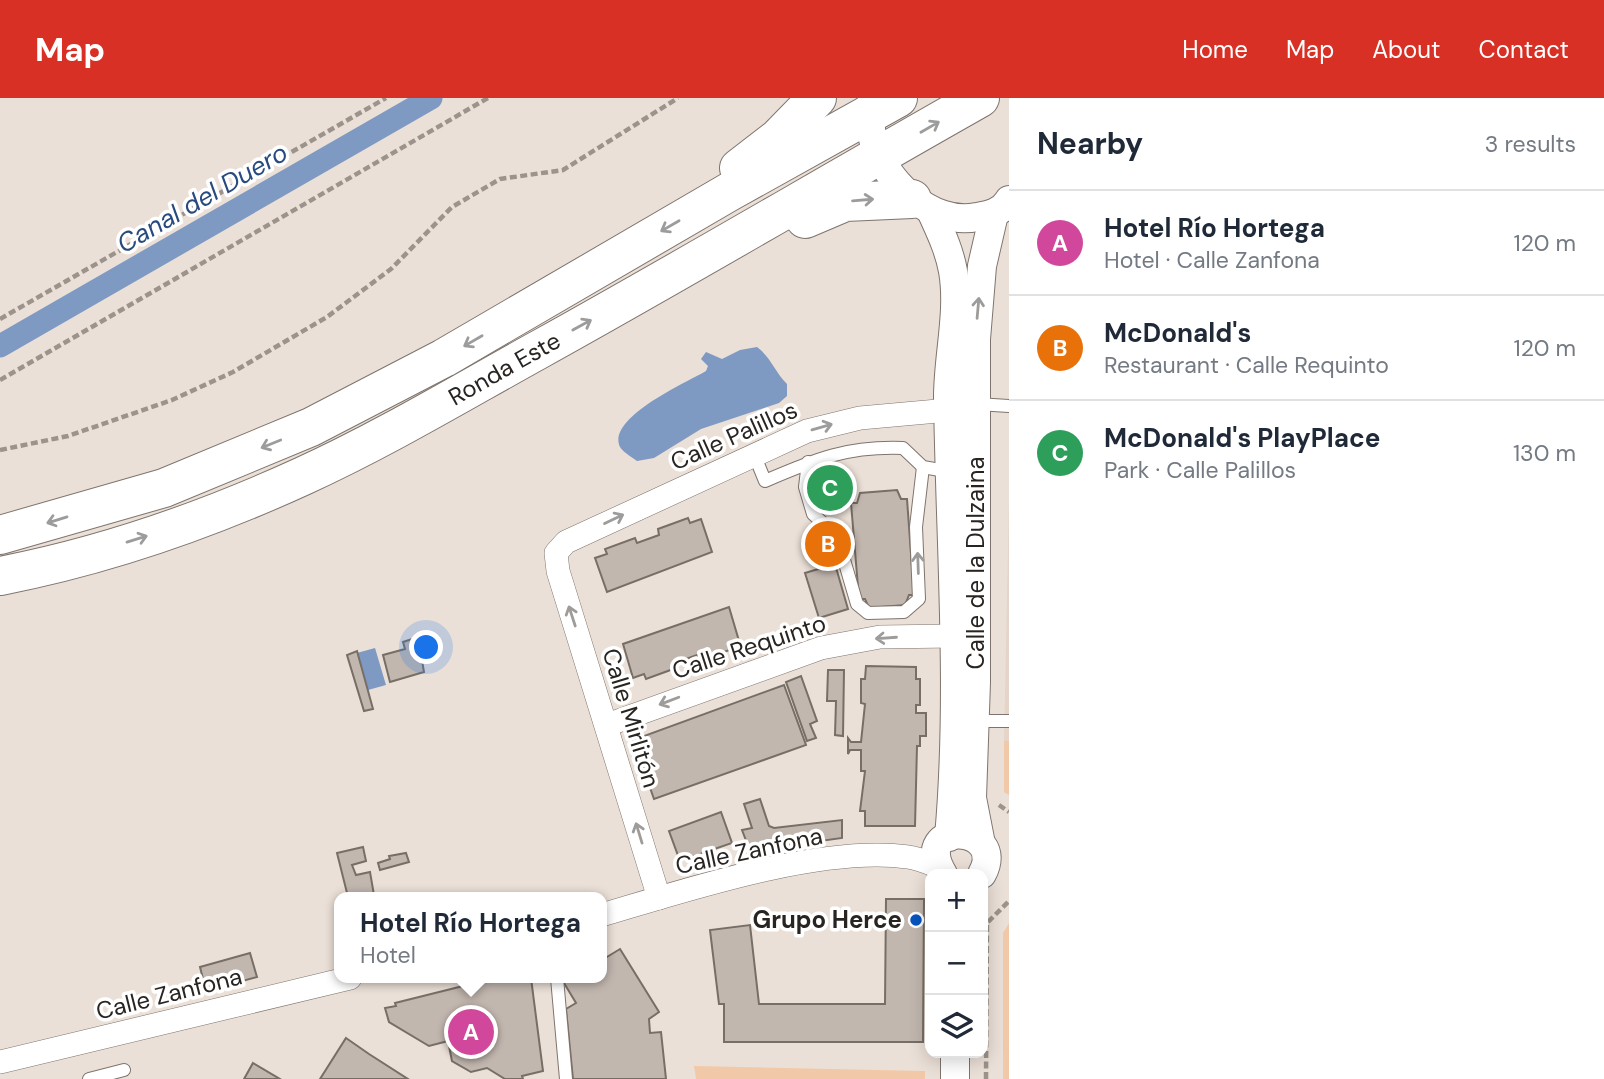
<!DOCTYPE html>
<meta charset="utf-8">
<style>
body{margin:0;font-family:"DM Sans",sans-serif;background:#f6f6f7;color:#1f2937}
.controls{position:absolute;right:21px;bottom:21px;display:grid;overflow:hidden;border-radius:14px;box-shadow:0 4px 18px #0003}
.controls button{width:63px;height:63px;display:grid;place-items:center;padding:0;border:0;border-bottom:2px solid #e0e1e3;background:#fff;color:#1f2937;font:35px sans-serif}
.you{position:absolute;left:427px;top:550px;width:24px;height:24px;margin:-18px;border:5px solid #fff;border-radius:50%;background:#1a73e8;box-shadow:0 0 0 10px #1a73e833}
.badge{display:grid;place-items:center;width:46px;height:46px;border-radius:50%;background:#d93025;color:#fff;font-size:23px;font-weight:700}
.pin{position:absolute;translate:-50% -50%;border:4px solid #fff;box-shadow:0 2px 7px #0006}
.popup{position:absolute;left:334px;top:794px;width:273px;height:91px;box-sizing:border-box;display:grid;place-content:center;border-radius:14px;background:#fff;filter:drop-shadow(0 2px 5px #0005);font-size:23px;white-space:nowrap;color:#747a83}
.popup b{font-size:26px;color:#1f2937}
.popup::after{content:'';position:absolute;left:50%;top:100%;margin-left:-14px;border:14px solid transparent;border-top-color:#fff}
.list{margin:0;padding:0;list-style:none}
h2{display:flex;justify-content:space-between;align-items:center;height:91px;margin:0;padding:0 28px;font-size:30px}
h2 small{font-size:23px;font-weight:400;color:#747a83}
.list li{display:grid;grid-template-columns:46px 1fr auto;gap:21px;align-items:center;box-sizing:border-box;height:105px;padding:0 28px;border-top:2px solid #e0e1e3}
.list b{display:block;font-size:26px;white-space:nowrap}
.list p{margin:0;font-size:23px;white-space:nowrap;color:#747a83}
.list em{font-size:23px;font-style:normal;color:#747a83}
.icon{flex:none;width:38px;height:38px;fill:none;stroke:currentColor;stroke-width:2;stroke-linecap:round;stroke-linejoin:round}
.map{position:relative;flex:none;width:1009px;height:981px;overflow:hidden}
header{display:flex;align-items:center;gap:42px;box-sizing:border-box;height:98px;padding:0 35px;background:#d93025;color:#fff}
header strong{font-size:33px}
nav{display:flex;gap:38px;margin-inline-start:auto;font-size:24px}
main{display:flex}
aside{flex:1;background:#fff}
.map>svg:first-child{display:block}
</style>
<header>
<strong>Map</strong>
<nav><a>Home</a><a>Map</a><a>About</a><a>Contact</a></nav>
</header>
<main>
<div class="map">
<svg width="1009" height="981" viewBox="0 0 1009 981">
<rect width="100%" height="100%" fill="#ebe0d7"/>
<path fill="#e5d4c7" d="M1009 401V697L1004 694V643Z"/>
<g fill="#f2c9a8">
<path d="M1004 643H1009V697L1004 694Z"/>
<path d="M1009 825V981H1003V835Z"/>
<path d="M694 968 925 973V981H696Z"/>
</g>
<g fill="#7e99c2">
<path d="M757 249C770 258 775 274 787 286V298L779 305 701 331 654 360 637 363C632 359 624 355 620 349 606 320 687 284 706 273L708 268 701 261 706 254 722 261 740 252Z"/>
<path d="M375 550 386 587 368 592 357 555Z"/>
</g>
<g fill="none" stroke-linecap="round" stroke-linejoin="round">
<path stroke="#7e99c2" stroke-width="23" d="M0 248 431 0"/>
</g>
<g fill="#c2b7af" stroke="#776e66" stroke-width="2">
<path d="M838 376 845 398 823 405 816 382Z"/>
<path d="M897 392 901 401H907L914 497H909L905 507 869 510 865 501H859L851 405H857L860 395Z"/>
<path d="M688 420 690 425 701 421 712 454 607 494 595 460 607 456 605 451 635 440 637 445 659 437 658 431Z"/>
<path d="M835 466 848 511 819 520 805 475Z"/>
<path d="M729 509 739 543 728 547 730 552 699 562 697 557 675 565 676 570 646 581 644 576 633 580 623 546Z"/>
<path d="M418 539 424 574 390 584 383 557 405 551 403 544Z"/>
<path d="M357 553 373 611 364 613 347 557Z"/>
<path d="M866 568 916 569V581H920V607H916V615H926V638H920V648H917L915 728H865V713H860L865 673H861V652H850L848 656V640L851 644H861L865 606 861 605V581H865Z"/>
<path d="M828 572H844L843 638 835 637 836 603H827Z"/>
<path d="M801 578 817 623 810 626 816 640 807 643 786 584Z"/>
<path d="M784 587 806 647 654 701 633 642Z"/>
<path d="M760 701 769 728 774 730 842 722V740L750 753 742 732 752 730 744 706Z"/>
<path d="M721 714 732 745 680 763 669 733Z"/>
<path d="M363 749 366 763 352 767 356 777 370 774 374 797 348 799 337 755Z"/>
<path d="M406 755 409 764 380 772 378 765 390 761 389 758Z"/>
<path d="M886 801H924L923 944H724V906H719L710 832 750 827 759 906H885Z"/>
<path d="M620 851 659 914 649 921 650 935 661 934 666 981H573L566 911 576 905 564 885 570 880H602V862Z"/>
<path d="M250 855 257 879 206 893 200 869Z"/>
<path d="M495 880H531L543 973 522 978 523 981H505L487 970 471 974 452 963 448 943 429 948 389 924 385 910 396 908 395 905Z"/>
<path d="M346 940 369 956 408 981H320Z"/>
<path d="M253 965 280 981H244Z"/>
</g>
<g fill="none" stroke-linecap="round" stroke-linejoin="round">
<g stroke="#7e746d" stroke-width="14">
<g id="service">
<path d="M977 306 1009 308"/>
<path d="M754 356 765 383C816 361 847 348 903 350L923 369 951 374"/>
<path d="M808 364 805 389 813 416 837 438 857 506 868 515 904 514 919 501 916 429 923 369"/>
<path d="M975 623H1009"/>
<path d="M557 880 566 981"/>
<path d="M89 981 124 972"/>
</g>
</g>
<g stroke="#7e746d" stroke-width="24">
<g id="minor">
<path d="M607 627 821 550 880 539 954 538"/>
<path d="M659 800 558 473 556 455 566 444 807 333 860 320 949 312"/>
<path d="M602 817C686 792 822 747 908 759 918 760 929 765 939 769"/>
<path d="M0 964 350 880"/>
</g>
</g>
<g stroke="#7e746d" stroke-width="30">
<g id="tertiary">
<path d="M872 0C871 12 869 25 872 37 881 81 931 129 977 119 990 117 1002 114 1009 102"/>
<path d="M931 113C940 133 949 151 953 173 960 214 948 258 948 299 950 446 962 593 949 739"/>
<path d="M980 741 972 700 976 584V241L982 168 994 116"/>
<path d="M943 776C909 720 1009 727 982 776"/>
<path d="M955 981V955"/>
</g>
</g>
<g stroke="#7e746d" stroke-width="40">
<g id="trunk">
<path d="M739 70 778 40 817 0"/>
<path d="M805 121 845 104 912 101"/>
<path d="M0 437 164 390 311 329 444 260 729 94 898 0"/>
<path id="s1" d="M0 478C103 458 207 422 303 378 384 341 462 294 540 251 688 169 833 83 980 0"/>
</g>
</g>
<g stroke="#9b938c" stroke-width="4.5" stroke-dasharray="7 3.5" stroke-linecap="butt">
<path d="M0 221 386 0"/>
<path d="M0 282 488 0"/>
<path d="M0 352 68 338 172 302 233 274 327 219 391 171 452 109 500 81 563 72 678 0"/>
<path d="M999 707 1009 714"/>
<path d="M986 981 987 825 1009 803"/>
</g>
<use href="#service" stroke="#fff" stroke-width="12"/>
<use href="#minor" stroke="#fff" stroke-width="23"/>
<use href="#tertiary" stroke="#fff" stroke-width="28"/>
<use href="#trunk" stroke="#fff" stroke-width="38"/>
</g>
<defs><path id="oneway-shaft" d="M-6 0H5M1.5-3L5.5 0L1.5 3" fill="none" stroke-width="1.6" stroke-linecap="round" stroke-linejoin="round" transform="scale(1.75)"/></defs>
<g stroke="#9e9c9b">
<use href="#oneway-shaft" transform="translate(930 29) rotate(-30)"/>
<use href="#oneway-shaft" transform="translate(863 102) rotate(-5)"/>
<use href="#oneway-shaft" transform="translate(670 128) rotate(150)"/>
<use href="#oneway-shaft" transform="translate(978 210) rotate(-85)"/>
<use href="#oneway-shaft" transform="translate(582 227) rotate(-29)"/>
<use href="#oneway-shaft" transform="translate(473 243) rotate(150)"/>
<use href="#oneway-shaft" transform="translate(822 329) rotate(-16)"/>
<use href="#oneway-shaft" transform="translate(271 346) rotate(158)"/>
<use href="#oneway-shaft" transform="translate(614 421) rotate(-26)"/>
<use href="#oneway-shaft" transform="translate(57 422) rotate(163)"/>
<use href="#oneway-shaft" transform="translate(137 441) rotate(-17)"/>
<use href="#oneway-shaft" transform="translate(918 465) rotate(-92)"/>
<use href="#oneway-shaft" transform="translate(572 518) rotate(-108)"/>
<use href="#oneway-shaft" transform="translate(886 540) rotate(176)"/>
<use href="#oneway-shaft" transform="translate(669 603) rotate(159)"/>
<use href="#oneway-shaft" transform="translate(639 735) rotate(-107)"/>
</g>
<circle fill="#0655bf" stroke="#fff" stroke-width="2.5" cx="916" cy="822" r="7"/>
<g text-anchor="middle" stroke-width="7" stroke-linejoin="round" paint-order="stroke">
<g font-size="24" fill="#282421" stroke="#fff">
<text dy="8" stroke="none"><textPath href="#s1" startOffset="548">Ronda Este</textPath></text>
<text transform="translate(734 338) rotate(-24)" y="8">Calle Palillos</text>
<text transform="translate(976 465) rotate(-90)" y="8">Calle de la Dulzaina</text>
<text transform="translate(749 549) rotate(-18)" y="8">Calle Requinto</text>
<text transform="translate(631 620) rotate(73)" y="8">Calle Mirlitón</text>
<text transform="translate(749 753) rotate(-12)" y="8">Calle Zanfona</text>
<text transform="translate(169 896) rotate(-14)" y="8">Calle Zanfona</text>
</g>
<g font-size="24" font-weight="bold" fill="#282421" stroke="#fff" text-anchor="end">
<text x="902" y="830">Grupo Herce</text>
</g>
<g font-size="26" font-style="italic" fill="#274a7f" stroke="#fff">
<text transform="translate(202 100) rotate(-30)" y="9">Canal del Duero</text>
</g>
</g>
</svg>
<div class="controls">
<button>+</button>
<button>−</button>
<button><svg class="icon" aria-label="layers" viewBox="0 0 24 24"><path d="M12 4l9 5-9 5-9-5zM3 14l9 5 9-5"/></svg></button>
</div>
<div class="you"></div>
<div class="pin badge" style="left:471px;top:934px;background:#d1479c">A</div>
<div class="popup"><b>Hotel Río Hortega</b>Hotel</div>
<div class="pin badge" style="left:828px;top:446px;background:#e8710a">B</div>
<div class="pin badge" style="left:830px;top:390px;background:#2e9e5b">C</div>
</div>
<aside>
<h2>Nearby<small>3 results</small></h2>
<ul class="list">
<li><span class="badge" style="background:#d1479c">A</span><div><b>Hotel Río Hortega</b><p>Hotel · Calle Zanfona</p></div><em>120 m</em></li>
<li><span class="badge" style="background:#e8710a">B</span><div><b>McDonald's</b><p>Restaurant · Calle Requinto</p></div><em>120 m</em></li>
<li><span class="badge" style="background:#2e9e5b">C</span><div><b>McDonald's PlayPlace</b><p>Park · Calle Palillos</p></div><em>130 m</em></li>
</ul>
</aside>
</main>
